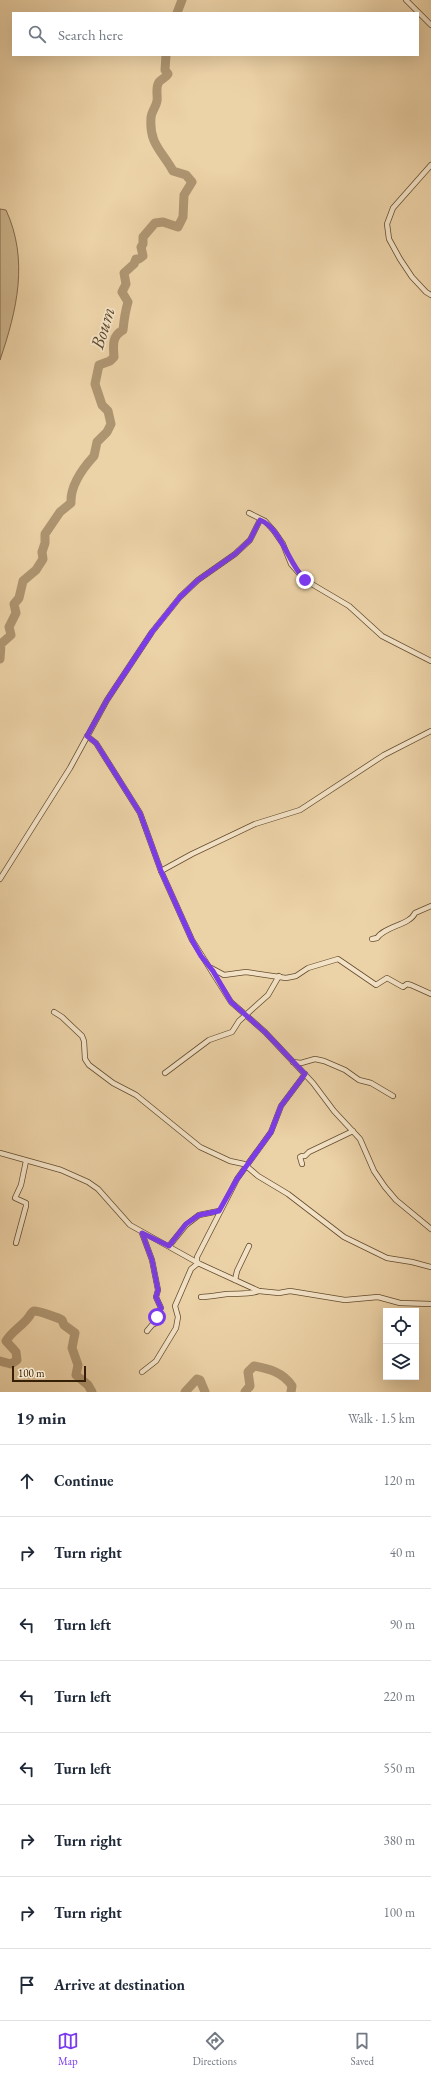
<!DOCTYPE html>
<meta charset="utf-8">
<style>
body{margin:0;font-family:"EB Garamond",serif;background:#f2f2f3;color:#1f2937}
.controls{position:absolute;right:12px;bottom:12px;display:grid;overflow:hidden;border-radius:0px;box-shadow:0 4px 16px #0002}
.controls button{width:36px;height:36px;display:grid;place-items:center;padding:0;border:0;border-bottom:1px solid #e0e1e3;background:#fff;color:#1f2937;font:20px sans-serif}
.scale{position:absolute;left:12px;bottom:10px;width:74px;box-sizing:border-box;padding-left:4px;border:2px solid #352007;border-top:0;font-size:11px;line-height:14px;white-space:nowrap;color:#352007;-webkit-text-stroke:3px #f3e2c6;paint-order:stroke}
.stop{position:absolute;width:12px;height:12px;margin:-9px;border:3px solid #7c3aed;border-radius:50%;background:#fff}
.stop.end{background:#7c3aed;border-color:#fff;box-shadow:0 1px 4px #0008}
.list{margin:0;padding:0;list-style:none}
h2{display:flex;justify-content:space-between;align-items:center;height:52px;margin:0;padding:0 16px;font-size:17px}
h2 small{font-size:13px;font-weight:400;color:#747a83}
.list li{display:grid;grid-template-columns:26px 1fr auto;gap:12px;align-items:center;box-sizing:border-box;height:72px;padding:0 16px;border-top:1px solid #e0e1e3}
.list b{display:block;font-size:15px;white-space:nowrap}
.list em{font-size:13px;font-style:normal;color:#747a83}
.icon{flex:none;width:22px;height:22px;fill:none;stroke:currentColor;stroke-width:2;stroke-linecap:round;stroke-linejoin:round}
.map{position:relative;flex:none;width:431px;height:1392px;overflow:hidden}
.search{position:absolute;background:#fff;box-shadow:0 4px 16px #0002;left:12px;right:12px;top:12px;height:44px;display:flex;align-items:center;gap:10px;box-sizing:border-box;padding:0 14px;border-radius:0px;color:#747a83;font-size:15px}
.sheet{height:628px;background:#fff}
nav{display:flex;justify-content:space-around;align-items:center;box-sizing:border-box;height:56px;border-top:1px solid #e0e1e3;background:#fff;font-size:11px;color:#747a83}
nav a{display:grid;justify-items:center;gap:2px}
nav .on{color:#7c3aed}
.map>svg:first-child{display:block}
</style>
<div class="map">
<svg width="431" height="1392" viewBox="0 0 431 1392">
<rect width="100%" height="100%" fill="#ecd2a7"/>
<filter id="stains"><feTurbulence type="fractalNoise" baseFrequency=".005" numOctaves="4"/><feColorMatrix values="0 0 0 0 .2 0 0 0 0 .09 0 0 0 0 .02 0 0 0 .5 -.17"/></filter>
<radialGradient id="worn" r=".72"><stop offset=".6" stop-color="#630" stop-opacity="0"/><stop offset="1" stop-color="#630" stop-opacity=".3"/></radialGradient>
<path fill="#cdb48c" stroke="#816a4a" d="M0 209 6 210C29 260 17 310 0 360Z"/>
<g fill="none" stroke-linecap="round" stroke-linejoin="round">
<g stroke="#ae9571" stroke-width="9">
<path d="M177 13 182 0"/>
<path d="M0 659 1 644 11 635 9 627 16 613 14 604 19 598 23 581 36 570 43 559 42 552 45 543V534L60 512 71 503C70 485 83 468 94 456L97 442 107 432 111 424 108 411 102 405 95 384 99 365 110 361 114 357C113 345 112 336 123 330 124 320 125 312 128 302L122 292 126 284 124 273 134 264 136 259H139L143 256 141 247 143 244V237L155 223 163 222 178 227 183 217 184 195 192 182 186 175 173 171C162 151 149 144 151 118 151 112 156 107 157 101 158 96 155 87 159 82 161 79 166 78 168 74L165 70 166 55"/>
<path d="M0 1361 11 1364 17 1360 16 1352 6 1341C12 1331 21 1327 28 1318 30 1316 31 1312 34 1311 36 1310 59 1318 62 1320L64 1325 75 1333 72 1348 78 1365 76 1375 88 1385 92 1392"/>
<path d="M185 1392 197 1379 200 1380 205 1392"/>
<path d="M245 1392 250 1386 248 1372 254 1366C269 1369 283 1372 292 1386L291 1392"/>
</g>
<g stroke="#634c2f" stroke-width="6">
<g id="minor">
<path d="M406 0 431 25"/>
<path d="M431 165 393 208 387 224 389 239 400 259 412 277 426 292 431 295"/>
<path d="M249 513 265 521 274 531 283 544 291 564 305 580 349 606 382 636 431 661"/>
<path d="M87 736 96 743 140 813 161 871 192 940 231 1002 265 1032 313 1083 334 1111 360 1139 374 1171 385 1187 396 1200 431 1229"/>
<path d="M161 871 192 854 255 824 300 810 384 755 431 731"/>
<path d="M0 879 70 768 107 700 152 632 180 597 198 580 235 554 250 540 260 520"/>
<path d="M372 939 377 938C385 926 410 925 415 913L431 906"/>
<path d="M211 968 224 975 246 972 286 978 296 976 308 968 338 959 376 985 387 978 403 987 407 984 411 985 431 994"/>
<path d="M54 1012 62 1017 82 1036 84 1041 85 1059 89 1065 113 1083 136 1095 200 1147 230 1161 244 1164 258 1176 288 1194 344 1237 387 1258 412 1262 431 1267"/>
<path d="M293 1062 301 1063 315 1059 324 1061 345 1070 359 1080 371 1083 393 1096"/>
<path d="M165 1073 209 1040 232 1032 239 1021 268 995 279 976"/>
<path d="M0 1153 61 1170 88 1182 98 1189 130 1225 200 1264 259 1291 279 1293 290 1291 345 1300 378 1297 400 1303 431 1304"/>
<path d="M302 1164 300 1157 302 1156H305L309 1152 353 1131"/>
<path d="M142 1233 152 1260 158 1290 156 1297 161 1308 157 1313 158 1322 152 1325 147 1331"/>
<path d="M16 1243 26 1206V1203L15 1198 21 1185 26 1161"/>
<path d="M169 1246 186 1225 199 1215 219 1211"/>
<path d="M235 1280 237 1271 249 1246"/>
<path d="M201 1297C210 1297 218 1295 227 1294 238 1293 248 1295 259 1291"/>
<path d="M142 1372 156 1361 176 1328 178 1317 175 1306 191 1269 197 1264V1257L237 1179 271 1132 281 1106 305 1074"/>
</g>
</g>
<use href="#minor" stroke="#f3e2c6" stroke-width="4.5"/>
</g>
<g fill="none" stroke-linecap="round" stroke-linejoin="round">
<path stroke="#7c3aed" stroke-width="5" d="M157 1317 161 1308 156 1297 158 1290 152 1260 142 1233 169 1246 186 1224 199 1215 219 1211 237 1179 271 1132 281 1106 305 1074 265 1032 231 1002 213 971 201 956 192 940 161 871 140 813 96 743 87 736 107 700 152 632 180 597 198 580 235 554 250 540 260 520C281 528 288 563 305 580"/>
</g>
<g text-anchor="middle" stroke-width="3.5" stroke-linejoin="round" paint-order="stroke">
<g font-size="19" font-style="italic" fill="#5f492c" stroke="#f3e2c6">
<text transform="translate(102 328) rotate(-73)" y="7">Boum</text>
</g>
</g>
<rect width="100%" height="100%" filter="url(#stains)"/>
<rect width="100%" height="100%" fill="url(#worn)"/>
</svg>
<div class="controls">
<button><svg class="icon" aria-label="locate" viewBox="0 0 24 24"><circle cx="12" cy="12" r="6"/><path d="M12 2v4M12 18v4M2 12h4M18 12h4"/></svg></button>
<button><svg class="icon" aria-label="layers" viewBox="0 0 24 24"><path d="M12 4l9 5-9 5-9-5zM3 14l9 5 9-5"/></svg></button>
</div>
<div class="scale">100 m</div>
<div class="stop" style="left:157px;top:1317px"></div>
<div class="stop end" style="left:305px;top:580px"></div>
<div class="search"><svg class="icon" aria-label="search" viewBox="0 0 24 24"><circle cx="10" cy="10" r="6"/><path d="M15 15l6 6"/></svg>Search here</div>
</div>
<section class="sheet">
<h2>19 min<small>Walk · 1.5 km</small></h2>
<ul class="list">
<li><svg class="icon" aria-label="ahead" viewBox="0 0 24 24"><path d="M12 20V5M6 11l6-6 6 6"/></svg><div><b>Continue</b></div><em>120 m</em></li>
<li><svg class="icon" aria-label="right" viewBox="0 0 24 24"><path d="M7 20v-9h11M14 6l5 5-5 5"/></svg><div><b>Turn right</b></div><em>40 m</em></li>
<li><svg class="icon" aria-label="left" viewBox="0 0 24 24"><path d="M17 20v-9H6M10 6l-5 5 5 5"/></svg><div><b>Turn left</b></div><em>90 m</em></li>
<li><svg class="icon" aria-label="left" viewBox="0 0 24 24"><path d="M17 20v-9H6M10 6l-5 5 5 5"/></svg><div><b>Turn left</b></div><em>220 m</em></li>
<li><svg class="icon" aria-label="left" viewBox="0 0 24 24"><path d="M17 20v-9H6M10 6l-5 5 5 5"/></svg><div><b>Turn left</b></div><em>550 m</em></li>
<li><svg class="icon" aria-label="right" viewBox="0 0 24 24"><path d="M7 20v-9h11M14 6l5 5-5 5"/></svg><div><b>Turn right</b></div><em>380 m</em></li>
<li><svg class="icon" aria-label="right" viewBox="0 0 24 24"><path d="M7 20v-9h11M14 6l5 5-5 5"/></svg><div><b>Turn right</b></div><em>100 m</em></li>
<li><svg class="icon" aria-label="arrive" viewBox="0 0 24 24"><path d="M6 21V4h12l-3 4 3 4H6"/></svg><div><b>Arrive at destination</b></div></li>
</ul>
</section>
<nav>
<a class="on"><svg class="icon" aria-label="map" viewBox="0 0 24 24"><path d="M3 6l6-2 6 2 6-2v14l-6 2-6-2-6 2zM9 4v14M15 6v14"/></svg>Map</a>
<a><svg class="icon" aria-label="directions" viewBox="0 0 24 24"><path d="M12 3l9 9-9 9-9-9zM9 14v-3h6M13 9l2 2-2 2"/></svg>Directions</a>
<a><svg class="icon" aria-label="saved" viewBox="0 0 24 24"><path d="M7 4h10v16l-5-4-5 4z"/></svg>Saved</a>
</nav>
